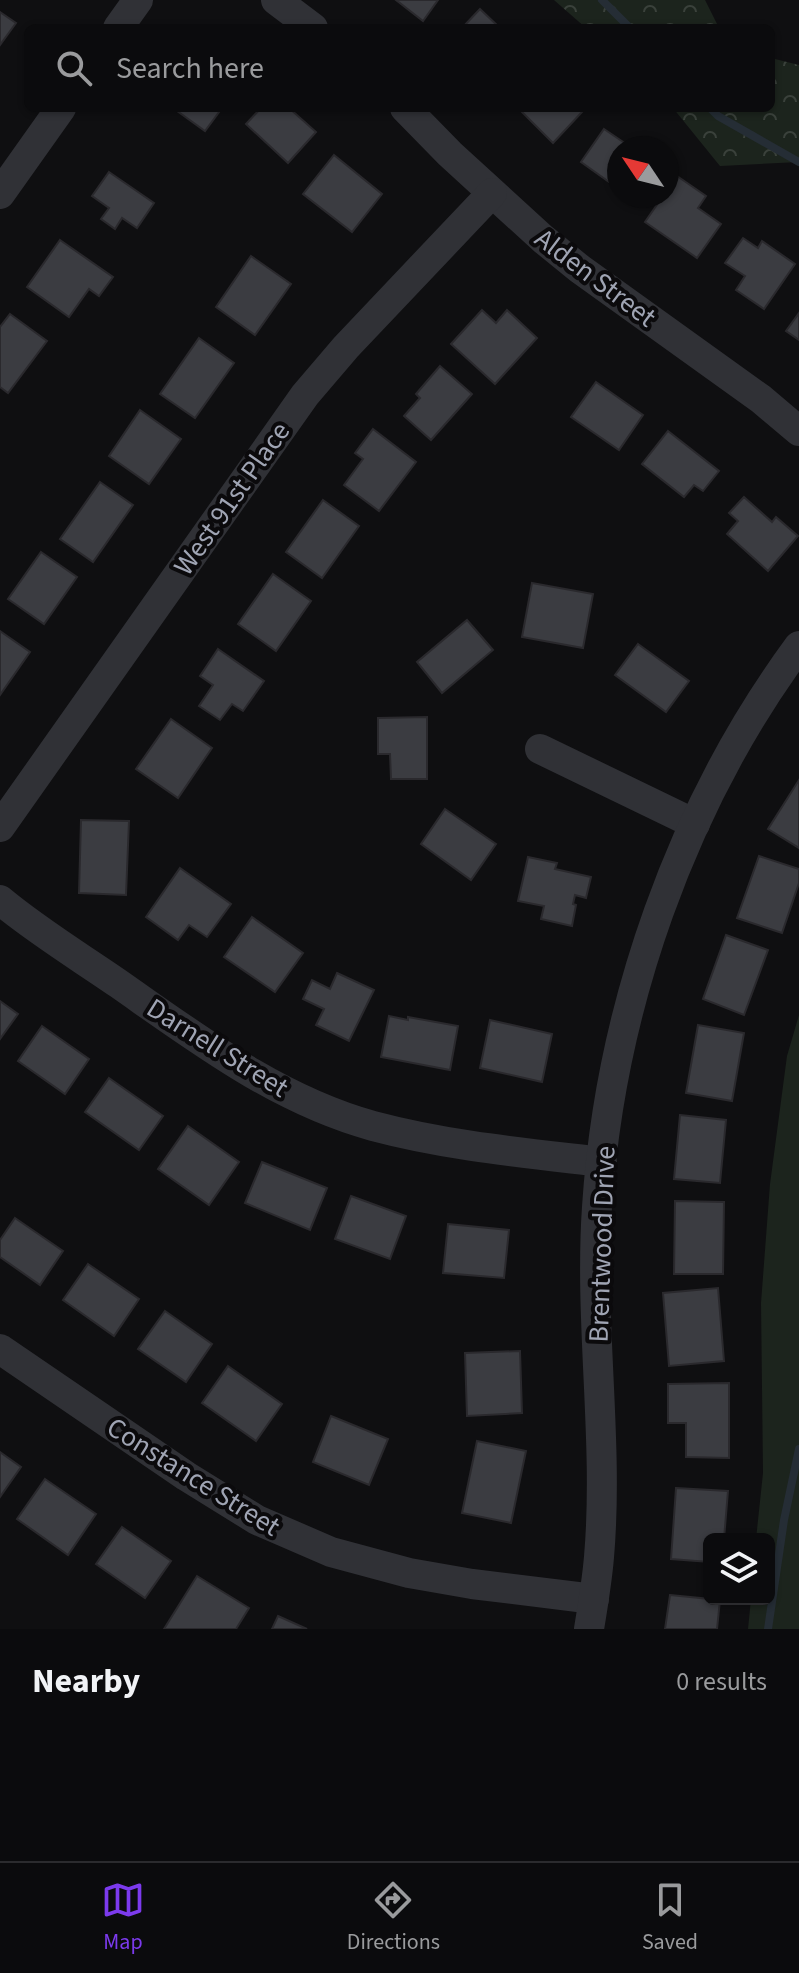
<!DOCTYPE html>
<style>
body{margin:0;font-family:"Source Sans 3",sans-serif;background:#141416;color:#f1f3f6}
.controls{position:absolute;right:24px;bottom:24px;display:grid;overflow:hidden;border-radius:12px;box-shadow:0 2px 6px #0004}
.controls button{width:72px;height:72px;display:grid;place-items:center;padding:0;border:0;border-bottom:2px solid #2b2b2e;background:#0b0b0d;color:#f1f3f6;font:40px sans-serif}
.compass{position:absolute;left:607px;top:136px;width:72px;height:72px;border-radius:50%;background:#0b0b0d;box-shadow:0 2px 6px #0004;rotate:305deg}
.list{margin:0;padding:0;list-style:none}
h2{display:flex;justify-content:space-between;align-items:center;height:104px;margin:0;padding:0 32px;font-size:34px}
h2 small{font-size:26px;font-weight:400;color:#9a9b9d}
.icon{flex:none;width:44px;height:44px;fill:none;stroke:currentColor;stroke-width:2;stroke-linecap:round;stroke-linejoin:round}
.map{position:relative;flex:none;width:799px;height:1629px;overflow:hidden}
.search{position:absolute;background:#0b0b0d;box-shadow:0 2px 6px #0004;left:24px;right:24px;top:24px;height:88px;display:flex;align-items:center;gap:20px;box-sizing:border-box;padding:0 28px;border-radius:12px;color:#9a9b9d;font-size:30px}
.sheet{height:232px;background:#0b0b0d}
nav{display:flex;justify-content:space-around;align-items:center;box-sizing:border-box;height:112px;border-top:2px solid #2b2b2e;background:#0b0b0d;font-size:22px;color:#9a9b9d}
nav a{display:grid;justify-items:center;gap:4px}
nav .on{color:#7c3aed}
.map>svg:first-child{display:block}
</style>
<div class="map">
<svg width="799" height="1629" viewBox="0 0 799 1629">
<defs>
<pattern id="forest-crowns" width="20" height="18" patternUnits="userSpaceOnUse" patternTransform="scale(2)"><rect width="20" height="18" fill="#1c241d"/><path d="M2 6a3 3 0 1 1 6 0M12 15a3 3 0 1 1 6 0" fill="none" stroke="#3a413b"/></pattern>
</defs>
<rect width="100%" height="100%" fill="#0f0f11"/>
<g fill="url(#forest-crowns)">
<path d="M554 0H705L719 28H586Z"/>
<path d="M771 58 799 65V162L720 166 673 108H771Z"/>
</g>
<path fill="#1c241d" d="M799 1015V1629H748L751 1599H769V1539H756L763 1473 761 1303 770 1184 787 1056Z"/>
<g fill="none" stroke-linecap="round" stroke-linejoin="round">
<g stroke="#252d35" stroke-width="8">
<path d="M602 0 630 28"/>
<path d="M710 108 718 116 799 162"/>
<path d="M768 1629 784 1520 799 1449"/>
</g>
</g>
<g fill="#3b3c41" stroke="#2a292d" stroke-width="2">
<path d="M396 0H438L423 21Z"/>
<path d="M480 9 500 28H462Z"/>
<path d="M0 12 16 23 0 45Z"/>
<path d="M173 108H222L205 131Z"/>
<path d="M261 108H289L316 132 288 163 246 124Z"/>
<path d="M518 108H578L582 112 553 143Z"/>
<path d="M604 129 632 148H619V189L581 162Z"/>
<path d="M334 155 382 194 352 232 303 194Z"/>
<path d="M109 172 154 203 137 228 122 218 115 229 101 219 109 208 92 196Z"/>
<path d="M677 176 706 196 698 208 721 224 697 258 645 222 663 196H667V191Z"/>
<path d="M743 238 758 248 762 241 795 264 764 309 736 290 745 276 725 263Z"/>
<path d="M60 240 113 277 99 296 89 289 69 317 27 287Z"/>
<path d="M251 256 291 284 255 335 216 307Z"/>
<path d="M482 310 496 323 507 310 537 338 495 384 451 344Z"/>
<path d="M799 313V340L786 331Z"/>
<path d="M10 314 47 341 8 393 0 387V327Z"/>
<path d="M199 338 234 363 195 418 160 394Z"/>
<path d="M440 366 472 394 431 440 404 416 420 398 416 394Z"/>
<path d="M596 382 643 415 619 450 571 417Z"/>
<path d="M140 410 181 439 149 484 109 456Z"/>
<path d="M373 429 416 462 379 511 344 485 363 459 355 453Z"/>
<path d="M668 431 719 471 703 491 694 485 684 497 642 464Z"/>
<path d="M100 482 133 505 93 562 60 539Z"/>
<path d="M744 497 772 522 776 517 798 536 768 571 727 534 738 521 729 513Z"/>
<path d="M323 500 359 526 322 578 286 552Z"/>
<path d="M41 552 77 577 44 624 8 599Z"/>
<path d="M273 574 311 601 276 651 238 624Z"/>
<path d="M532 583 593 594 583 648 522 637Z"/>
<path d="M467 620 493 650 442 693 417 662Z"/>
<path d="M0 631 30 652 0 695Z"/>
<path d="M638 644 689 681 666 712 615 675Z"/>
<path d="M218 649 264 681 243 711 232 704 220 720 199 706 213 685 200 676Z"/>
<path d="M427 717V779H391L390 754H378V718Z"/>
<path d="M171 719 212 748 178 798 136 769Z"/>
<path d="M799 780V848L768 829Z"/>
<path d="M445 809 496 844 471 880 421 844Z"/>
<path d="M81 820 129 821 126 895 79 893Z"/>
<path d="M759 856 799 869V883L782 933 737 918Z"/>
<path d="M528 857 557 863 555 869 591 877 586 898 575 895 573 904 576 905 572 926 541 919 544 906 518 901Z"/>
<path d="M180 868 231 904 207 937 189 925 178 940 146 917Z"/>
<path d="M252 917 303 953 275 992 224 957Z"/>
<path d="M726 935 768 950 744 1015 703 999Z"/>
<path d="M337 973 374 990 349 1041 316 1025 324 1009 303 999 312 980 330 989Z"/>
<path d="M0 1001 18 1014 0 1039Z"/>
<path d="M389 1016 408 1020V1017L458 1026 450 1070 381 1057Z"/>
<path d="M490 1020 552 1034 542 1082 480 1068Z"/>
<path d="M698 1025 744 1033 732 1101 686 1093Z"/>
<path d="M42 1026 89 1059 65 1094 18 1061Z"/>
<path d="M109 1078 163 1116 139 1150 85 1112Z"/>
<path d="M680 1115 726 1120 720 1183 674 1179Z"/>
<path d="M188 1126 239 1162 209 1205 158 1169Z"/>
<path d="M262 1162 327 1188 310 1230 245 1203Z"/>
<path d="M351 1196 406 1216 390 1259 335 1239Z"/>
<path d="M675 1201 724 1202 723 1274H674Z"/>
<path d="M15 1218 63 1251 40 1285 0 1257V1240Z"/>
<path d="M448 1224 509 1230 504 1278 443 1273Z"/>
<path d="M88 1264 139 1299 114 1336 63 1300Z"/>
<path d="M718 1288 724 1361 669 1366 663 1293Z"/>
<path d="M165 1311 212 1344 186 1382 138 1349Z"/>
<path d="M520 1351 522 1413 467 1416 465 1353Z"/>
<path d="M228 1366 282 1404 256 1441 202 1403Z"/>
<path d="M729 1383V1458L686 1457V1423H668V1384Z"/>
<path d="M331 1416 388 1439 369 1485 313 1462Z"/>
<path d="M477 1441 526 1451 511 1523 462 1513Z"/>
<path d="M0 1452 21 1467 0 1497Z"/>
<path d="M45 1479 96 1514 68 1555 17 1519Z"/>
<path d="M676 1488 728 1491 724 1539H709V1562L671 1559Z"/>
<path d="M122 1527 171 1561 145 1598 96 1564Z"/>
<path d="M197 1576 249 1608 236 1629H164Z"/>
<path d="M670 1595 720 1600 717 1629H665Z"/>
<path d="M278 1616 307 1629H272Z"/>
</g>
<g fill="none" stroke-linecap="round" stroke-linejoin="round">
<g stroke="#303136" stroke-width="30">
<path d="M276 0 313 28"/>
<path d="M118 28 138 0"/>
<path d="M405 108 450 154 543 239 580 269 761 399 799 431"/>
<path d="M0 194 61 108"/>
<path d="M540 749 695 824"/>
<path d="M0 827 305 395 346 347 492 193"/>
<path d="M0 900C37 931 80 957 119 984 199 1040 278 1100 373 1126 448 1146 525 1153 602 1162"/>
<path d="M0 1349 186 1476 257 1520 331 1552 409 1573 472 1584 594 1599"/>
<path d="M589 1629C593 1605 597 1581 599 1557 609 1441 589 1324 597 1207 610 1009 681 806 799 646"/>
</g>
</g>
<g text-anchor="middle" stroke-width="8" stroke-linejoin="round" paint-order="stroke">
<g font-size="28" fill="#9fa4b3" stroke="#0b0a0c">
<text transform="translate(596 277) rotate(37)" y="10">Alden Street</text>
<text transform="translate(231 498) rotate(-55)" y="10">West 91st Place</text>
<text transform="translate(218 1047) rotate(32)" y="10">Darnell Street</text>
<text transform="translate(601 1244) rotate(-88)" y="10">Brentwood Drive</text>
<text transform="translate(194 1476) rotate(32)" y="10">Constance Street</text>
</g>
</g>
</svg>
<div class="controls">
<button><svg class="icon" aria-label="layers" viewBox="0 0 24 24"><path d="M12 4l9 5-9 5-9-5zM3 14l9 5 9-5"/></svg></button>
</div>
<svg class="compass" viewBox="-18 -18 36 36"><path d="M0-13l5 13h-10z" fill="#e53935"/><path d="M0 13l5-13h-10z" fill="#9a9b9d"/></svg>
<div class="search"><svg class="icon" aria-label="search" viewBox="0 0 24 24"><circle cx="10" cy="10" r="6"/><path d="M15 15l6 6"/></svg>Search here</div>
</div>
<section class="sheet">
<h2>Nearby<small>0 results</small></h2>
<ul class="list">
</ul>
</section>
<nav>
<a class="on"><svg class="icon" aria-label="map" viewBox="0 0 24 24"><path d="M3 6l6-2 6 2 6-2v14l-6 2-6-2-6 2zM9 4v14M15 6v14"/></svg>Map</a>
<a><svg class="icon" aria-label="directions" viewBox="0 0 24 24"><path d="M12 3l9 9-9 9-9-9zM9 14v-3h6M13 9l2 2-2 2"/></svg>Directions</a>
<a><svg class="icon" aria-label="saved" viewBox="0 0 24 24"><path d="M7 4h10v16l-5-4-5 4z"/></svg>Saved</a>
</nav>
